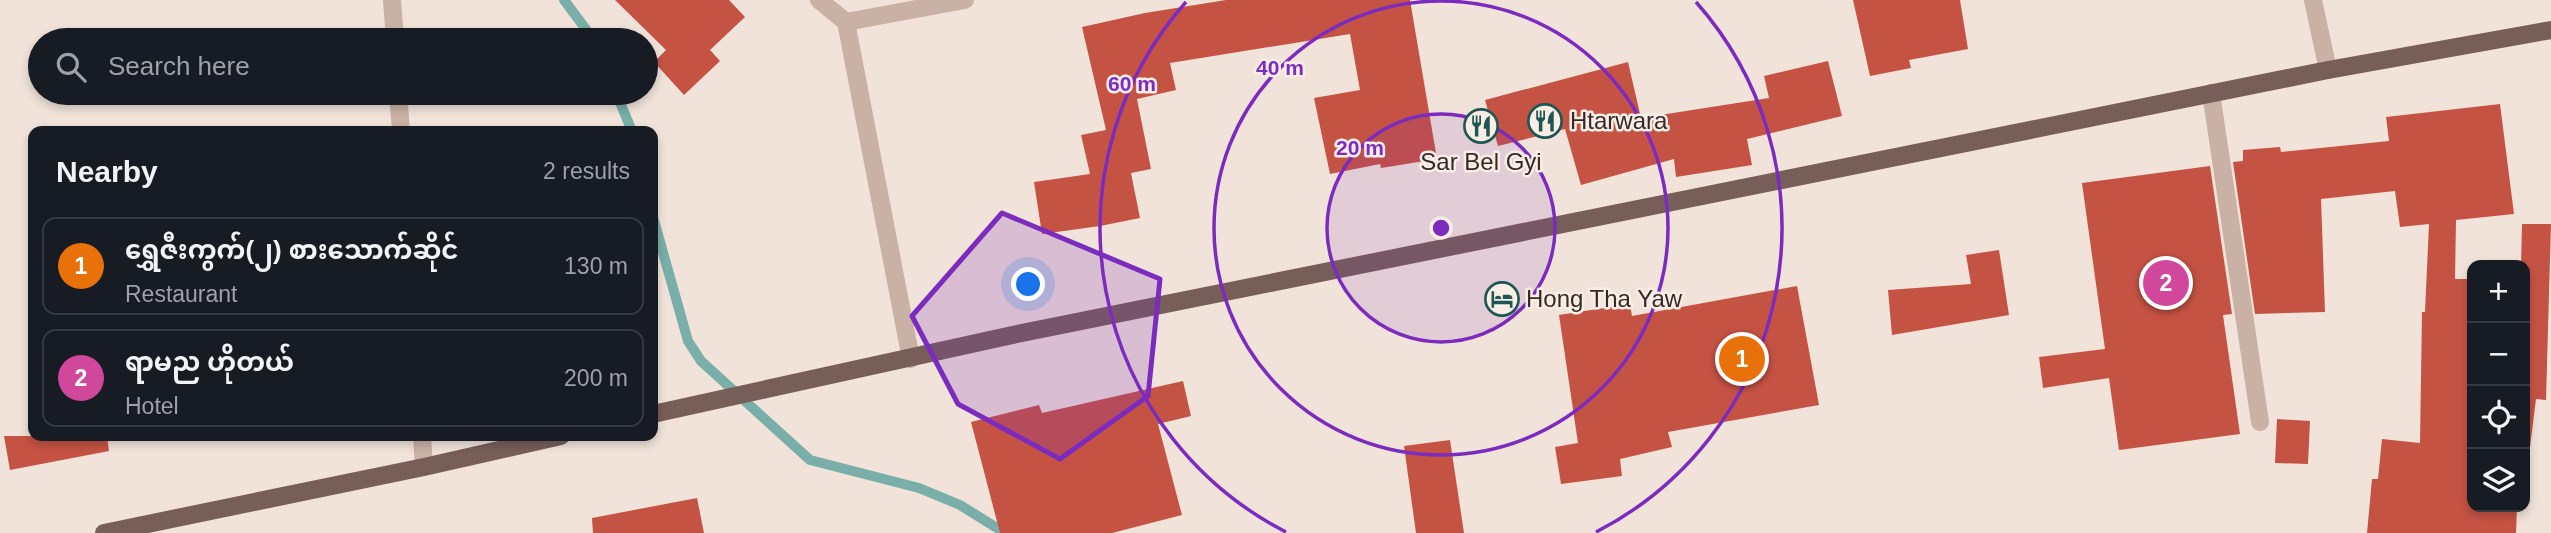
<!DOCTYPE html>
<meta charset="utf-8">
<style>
body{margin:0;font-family:Helvetica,"Noto Sans Myanmar",sans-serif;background:#242831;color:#f1f3f6}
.controls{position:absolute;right:21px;bottom:21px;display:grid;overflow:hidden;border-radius:14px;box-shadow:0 4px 10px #0003}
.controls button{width:63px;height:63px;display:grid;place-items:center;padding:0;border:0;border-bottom:2px solid #363941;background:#171b24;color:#f1f3f6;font:35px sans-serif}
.you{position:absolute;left:1029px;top:285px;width:24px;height:24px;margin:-18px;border:5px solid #fff;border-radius:50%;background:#1a73e8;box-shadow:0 0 0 10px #1a73e833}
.badge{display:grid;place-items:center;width:46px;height:46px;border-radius:50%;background:#92acad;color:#fff;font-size:23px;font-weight:700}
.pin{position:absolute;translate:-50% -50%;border:4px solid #fff;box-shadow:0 2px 7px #0006}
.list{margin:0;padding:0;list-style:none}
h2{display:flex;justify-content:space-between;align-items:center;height:91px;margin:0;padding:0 28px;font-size:30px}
h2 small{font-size:23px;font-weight:400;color:#9ea1a6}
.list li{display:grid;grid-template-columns:46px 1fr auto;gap:21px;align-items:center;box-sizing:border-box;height:98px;margin:0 14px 14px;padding:0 14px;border:2px solid #363941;border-radius:14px}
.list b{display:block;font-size:26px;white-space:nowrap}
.list p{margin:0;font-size:23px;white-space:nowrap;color:#9ea1a6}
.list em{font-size:23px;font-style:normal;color:#9ea1a6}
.icon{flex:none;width:38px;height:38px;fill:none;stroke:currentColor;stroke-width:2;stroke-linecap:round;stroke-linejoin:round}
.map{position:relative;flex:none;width:2551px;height:533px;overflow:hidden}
.search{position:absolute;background:#171b24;box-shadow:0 4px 10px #0003;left:28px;top:28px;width:630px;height:77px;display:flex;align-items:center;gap:18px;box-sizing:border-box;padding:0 24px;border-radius:38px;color:#9ea1a6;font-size:26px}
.panel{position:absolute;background:#171b24;box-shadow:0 4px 10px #0003;left:28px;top:126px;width:630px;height:315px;border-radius:14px}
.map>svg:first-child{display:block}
</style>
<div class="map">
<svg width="2551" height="533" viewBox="0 0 2551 533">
<rect width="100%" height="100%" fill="#f1e3d9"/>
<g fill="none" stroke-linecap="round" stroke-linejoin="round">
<g stroke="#79aea9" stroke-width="10">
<path d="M564 0 594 40"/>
<path d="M616 93 632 131"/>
<path d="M653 217 688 341 701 361 810 460 919 488 960 505 1005 533"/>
</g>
</g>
<g fill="#c55344">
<path d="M615 0H729L745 17 710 50 720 61 684 95 654 62 666 50Z"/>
<path d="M1226 0H1410L1437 159 1381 168 1380 164 1330 174 1314 98 1360 90 1350 34 1170 63 1176 90 1137 99 1151 169 1131 173 1140 218 1100 226 1042 234 1034 182 1090 174 1081 135 1106 130 1082 27 1145 13Z"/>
<path d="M1853 0H1960L1968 49 1909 60 1911 68 1870 76Z"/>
<path d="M1828 61 1842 116 1747 139 1752 165 1676 177 1674 159 1581 185 1565 129 1498 146 1485 100 1628 62 1641 118 1769 98 1764 76Z"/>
<path d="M2500 104 2514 214 2456 220 2455 279H2472V507H2517L2516 533H2367L2372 479H2378L2382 439 2420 443 2422 312H2425L2429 224 2400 227 2395 191 2321 199 2325 312 2255 314 2233 162 2243 161V150L2280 147 2281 152 2389 141 2386 117Z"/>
<path d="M2210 166 2232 314 2223 315 2240 434 2119 450 2109 378 2043 388 2039 357 2105 349 2082 183Z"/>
<path d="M2522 224H2551L2546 400 2536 399 2526 480 2525 265H2521Z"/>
<path d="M1999 250 2009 315 1892 335 1888 290 1971 284 1966 255Z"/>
<path d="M1797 286 1819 405 1668 432 1672 447 1620 459 1622 476 1561 484 1555 447 1578 443 1559 315 1630 304 1632 316Z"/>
<path d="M1183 381 1191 416 1158 424 1182 515 1112 533H1000L971 422 1039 405 1042 413Z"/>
<path d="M2277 419 2310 421 2308 464 2275 463Z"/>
<path d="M4 436H107L109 451 10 470Z"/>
<path d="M1450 440 1464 533H1416L1404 446Z"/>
<path d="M697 498 704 533H593L592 518Z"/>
</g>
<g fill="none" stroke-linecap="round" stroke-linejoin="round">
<g stroke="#c9b1a6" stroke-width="18">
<path d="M392 0 395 40"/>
<path d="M819 0 846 22 911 359"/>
<path d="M2313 0 2328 70"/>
<path d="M846 22 965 0"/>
<path d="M398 93 401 131"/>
<path d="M2211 93 2260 422"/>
<path d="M422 436 424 467"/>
</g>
<g stroke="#775e58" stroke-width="18">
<path d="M653 414 1017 334 2328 70 2551 30"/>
<path d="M104 533 424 467 561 436"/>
</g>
</g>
<path fill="#7b2cbf" fill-opacity="0.2" stroke="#7b2cbf" stroke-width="5" stroke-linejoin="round" d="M1002 213 1160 279 1148 396 1060 459 958 404 912 316Z"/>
<circle cx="1441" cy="228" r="114" fill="#7b2cbf" fill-opacity=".12"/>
<g fill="none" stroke="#7b2cbf" stroke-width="3.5">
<circle cx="1441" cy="228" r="114"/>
<circle cx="1441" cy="228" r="227"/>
<path d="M1286 532A341 341 0 0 1 1186 2M1696 2A341 341 0 0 1 1596 532"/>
</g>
<defs>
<g id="restaurant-ring" transform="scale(1.75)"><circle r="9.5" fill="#f9eee6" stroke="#1d5653" stroke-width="1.5"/><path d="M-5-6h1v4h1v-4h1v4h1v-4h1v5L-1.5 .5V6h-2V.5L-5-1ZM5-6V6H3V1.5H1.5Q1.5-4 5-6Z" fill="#1d5653"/></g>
<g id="hotel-ring" transform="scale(1.75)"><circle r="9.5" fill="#f9eee6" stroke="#1d5653" stroke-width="1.5"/><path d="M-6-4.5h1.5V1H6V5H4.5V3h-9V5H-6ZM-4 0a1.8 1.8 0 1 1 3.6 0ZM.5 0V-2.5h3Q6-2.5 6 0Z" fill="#1d5653"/></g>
</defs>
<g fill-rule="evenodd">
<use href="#restaurant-ring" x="1545" y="121"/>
<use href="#restaurant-ring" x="1481" y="126"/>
<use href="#hotel-ring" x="1502" y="299"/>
</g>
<g text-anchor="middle" stroke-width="5" stroke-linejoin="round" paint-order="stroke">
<g font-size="24" fill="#352927" stroke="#f9eee6" text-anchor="start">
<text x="1570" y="129">Htarwara</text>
<text x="1481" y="170" text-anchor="middle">Sar Bel Gyi</text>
<text x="1526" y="307">Hong Tha Yaw</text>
</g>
</g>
<circle cx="1441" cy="228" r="10" fill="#7b2cbf" stroke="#f9eee6" stroke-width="3.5"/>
<g font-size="21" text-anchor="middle" font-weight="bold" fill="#7b2cbf" stroke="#f9eee6" stroke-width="5" stroke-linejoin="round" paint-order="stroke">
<text x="1280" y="75">40 m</text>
<text x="1132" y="91">60 m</text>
<text x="1360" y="155">20 m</text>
</g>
</svg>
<div class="controls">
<button>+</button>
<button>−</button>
<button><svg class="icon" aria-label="locate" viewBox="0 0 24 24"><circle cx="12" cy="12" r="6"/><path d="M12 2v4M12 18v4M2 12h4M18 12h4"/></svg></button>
<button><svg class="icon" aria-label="layers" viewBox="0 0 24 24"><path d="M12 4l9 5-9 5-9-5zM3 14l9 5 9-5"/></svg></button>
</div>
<div class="you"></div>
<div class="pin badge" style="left:1742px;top:359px;background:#e8710a">1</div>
<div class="pin badge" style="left:2166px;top:283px;background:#d1479c">2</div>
<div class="search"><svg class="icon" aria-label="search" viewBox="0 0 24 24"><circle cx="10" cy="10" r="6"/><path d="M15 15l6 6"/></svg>Search here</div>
<section class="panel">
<h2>Nearby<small>2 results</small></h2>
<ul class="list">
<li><span class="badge" style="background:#e8710a">1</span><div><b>ရွှေဇီးကွက်(၂) စားသောက်ဆိုင်</b><p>Restaurant</p></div><em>130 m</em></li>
<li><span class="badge" style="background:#d1479c">2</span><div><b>ရာမည ဟိုတယ်</b><p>Hotel</p></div><em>200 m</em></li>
</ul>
</section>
</div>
